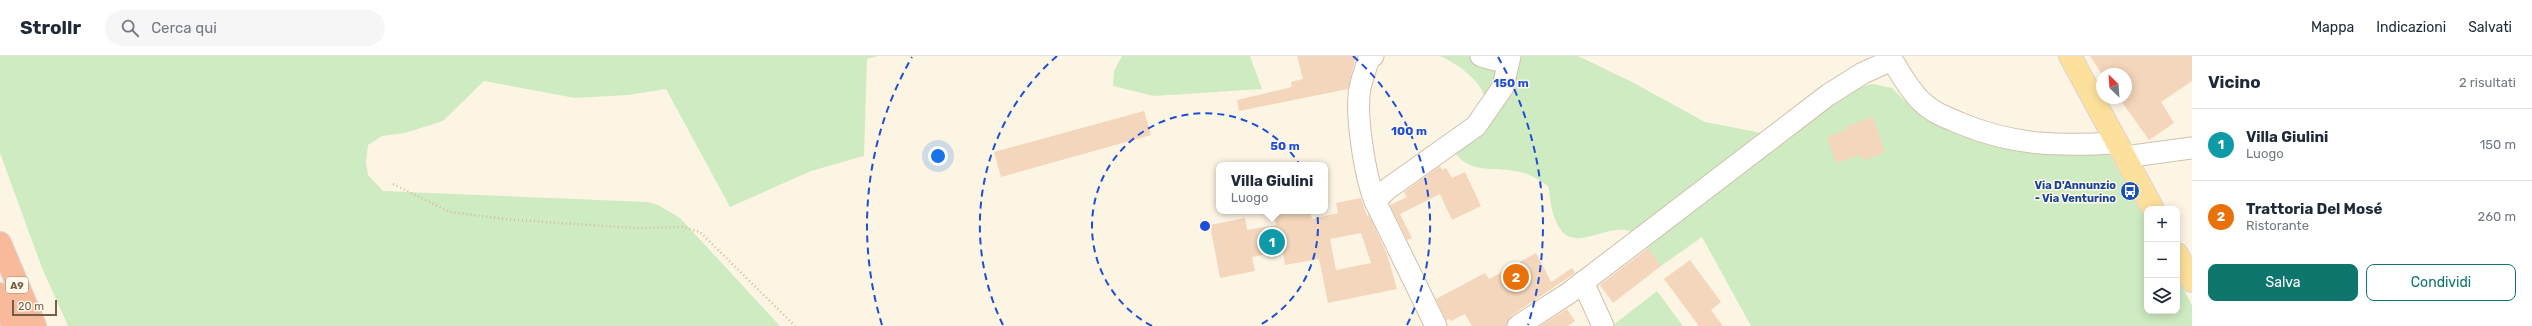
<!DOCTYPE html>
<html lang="it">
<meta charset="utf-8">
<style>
body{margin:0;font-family:Rubik,sans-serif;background:#f6f6f7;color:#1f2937}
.controls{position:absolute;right:12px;bottom:12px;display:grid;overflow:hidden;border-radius:8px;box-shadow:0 2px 10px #0003}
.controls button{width:36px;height:36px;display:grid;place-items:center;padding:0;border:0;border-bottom:1px solid #e0e1e3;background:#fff;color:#1f2937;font:20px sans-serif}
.compass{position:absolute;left:2096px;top:12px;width:36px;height:36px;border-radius:50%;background:#fff;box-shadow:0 2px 10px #0003;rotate:335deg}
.scale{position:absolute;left:12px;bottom:10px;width:45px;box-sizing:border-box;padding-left:4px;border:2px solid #765d49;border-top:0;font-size:11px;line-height:14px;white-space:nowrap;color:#765d49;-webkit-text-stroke:3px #fff9eb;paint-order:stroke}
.you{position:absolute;left:938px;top:100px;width:14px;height:14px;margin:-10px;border:3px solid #fff;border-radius:50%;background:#1a73e8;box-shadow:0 0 0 6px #1a73e833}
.badge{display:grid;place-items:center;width:26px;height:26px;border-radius:50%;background:#0f766e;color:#fff;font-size:13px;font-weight:700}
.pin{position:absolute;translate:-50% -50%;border:2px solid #fff;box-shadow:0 1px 4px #0006}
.popup{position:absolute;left:1216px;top:106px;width:112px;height:52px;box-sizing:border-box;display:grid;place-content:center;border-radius:8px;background:#fff;filter:drop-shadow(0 1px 3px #0005);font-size:13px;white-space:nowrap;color:#747a83}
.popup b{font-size:15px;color:#1f2937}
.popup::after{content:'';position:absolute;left:50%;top:100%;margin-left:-8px;border:8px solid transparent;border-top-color:#fff}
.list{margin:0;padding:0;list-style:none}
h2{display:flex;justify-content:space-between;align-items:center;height:52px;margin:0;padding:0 16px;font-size:17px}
h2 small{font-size:13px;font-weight:400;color:#747a83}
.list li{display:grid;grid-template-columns:26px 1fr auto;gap:12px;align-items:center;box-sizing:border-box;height:72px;padding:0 16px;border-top:1px solid #e0e1e3}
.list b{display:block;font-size:15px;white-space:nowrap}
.list p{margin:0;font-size:13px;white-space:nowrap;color:#747a83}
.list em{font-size:13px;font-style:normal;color:#747a83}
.actions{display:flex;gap:8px;padding:12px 16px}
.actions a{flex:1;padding:9px 0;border:1px solid #0f766e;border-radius:8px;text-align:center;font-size:14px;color:#0f766e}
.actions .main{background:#0f766e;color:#fff}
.icon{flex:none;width:22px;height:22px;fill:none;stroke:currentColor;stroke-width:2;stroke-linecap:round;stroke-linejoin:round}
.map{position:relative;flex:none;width:2192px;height:270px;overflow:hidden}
header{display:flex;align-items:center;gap:24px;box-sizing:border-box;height:56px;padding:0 20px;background:#fff;border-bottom:1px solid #e0e1e3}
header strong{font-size:19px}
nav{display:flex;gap:22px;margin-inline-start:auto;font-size:14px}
.search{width:280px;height:36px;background:#f6f6f7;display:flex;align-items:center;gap:10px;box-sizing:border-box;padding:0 14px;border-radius:22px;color:#747a83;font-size:15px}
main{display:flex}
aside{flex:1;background:#fff}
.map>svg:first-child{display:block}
</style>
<header>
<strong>Strollr</strong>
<div class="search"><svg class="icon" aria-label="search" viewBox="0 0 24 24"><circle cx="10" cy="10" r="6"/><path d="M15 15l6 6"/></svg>Cerca qui</div>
<nav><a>Mappa</a><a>Indicazioni</a><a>Salvati</a></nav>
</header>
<main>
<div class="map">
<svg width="2192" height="270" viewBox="0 0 2192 270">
<rect width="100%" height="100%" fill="#fdf5e4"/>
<g fill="#cfebc2">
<path d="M0 0H878L867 3 864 100 811 115 730 151 666 33 628 39 575 42 484 25 443 65 405 77 382 80 368 89 366 107 368 119 383 135 648 146 658 149 680 162 780 270H68L42 212 0 97Z"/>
<path d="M1122 0H1250L1262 33 1154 40 1113 30 1114 15Z"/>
<path d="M1440 0H1578L1632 26 1705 66 1767 78 1638 180C1609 156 1568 214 1552 154 1550 146 1550 138 1548 130 1539 124 1531 118 1520 116 1493 109 1467 121 1452 91L1485 44C1483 25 1456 7 1440 0Z"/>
<path d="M1873 28 1892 32 1913 53 1959 79 1993 89 2107 94 2147 167V255H2177V221L2192 249V270H1751L1702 181 1661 210 1641 183 1834 46 1861 31Z"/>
<path d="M1657 235 1683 270H1612Z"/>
</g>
<g fill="#f3d6bb" fill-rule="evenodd">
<path d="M1297 0H1356L1348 33 1239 55 1237 44 1292 31 1291 26 1303 23Z"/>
<path d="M2090 0H2192V25L2161 46 2174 67 2149 84 2119 42H2126V18H2102Z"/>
<path d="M1144 55 1151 79 1001 121 994 96Z"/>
<path d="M1873 61 1885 97 1863 104 1861 99 1836 107 1827 81 1847 74 1845 71Z"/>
<path d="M1440 110 1442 114 1446 112 1452 122 1465 116 1481 150 1452 164 1440 138 1400 158 1412 182 1407 184 1390 149 1407 141 1404 136Z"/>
<path d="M1361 142 1367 160 1369 159 1387 198 1397 233 1328 247 1319 203 1285 209 1283 195 1252 201 1255 215 1220 222 1210 169 1245 162 1247 174 1276 169 1274 158 1287 155H1310L1312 163 1338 157 1336 147ZM1361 177 1371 207 1336 214 1330 183Z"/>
<path d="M1648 192 1661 210 1613 247 1600 229Z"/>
<path d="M1536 197 1551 226 1572 212 1575 217 1511 260 1506 270H1472L1465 258 1451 265 1449 263 1446 264 1436 243 1485 217 1489 223Z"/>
<path d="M1690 204 1721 246 1711 254 1723 270H1699L1664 223Z"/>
<path d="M1567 253 1575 265 1568 270H1540Z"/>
</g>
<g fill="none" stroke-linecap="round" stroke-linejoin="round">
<g stroke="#d0c0ad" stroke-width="23">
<g id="minor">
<path d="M1373 0 1369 2C1366 12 1362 22 1360 32 1355 58 1365 120 1375 145"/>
<path d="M1481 0 1495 4 1505 0"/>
<path d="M2125 101 2192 92"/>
<path d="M1583 226 1603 270"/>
<path d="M1436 270 1375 145 1386 134 1476 70 1503 31 1510 0"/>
<path d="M1518 270 1569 237 1828 39 1863 17 1892 4C1901 18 1910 35 1922 46 1933 57 1948 62 1962 68 2016 90 2059 90 2117 87"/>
</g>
</g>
<g stroke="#dbd5d0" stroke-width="24">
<g id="major">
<path d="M2070 0 2153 153"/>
<path d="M2177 198 2192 225"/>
</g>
</g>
<g stroke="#dbd5d0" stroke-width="24">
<g id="highway">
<path d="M0 187 35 270"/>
<path d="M0 238 13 270"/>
</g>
</g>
<path stroke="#d7b99e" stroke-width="2.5" stroke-dasharray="1 3" stroke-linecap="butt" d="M393 128 450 156 514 164 637 172 683 171 700 176 795 270"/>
<use href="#minor" stroke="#fff" stroke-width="21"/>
<use href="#major" stroke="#fce09b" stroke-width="22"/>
<use href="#highway" stroke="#f8ba9a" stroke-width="22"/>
</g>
<g fill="none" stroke="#1d4ed8" stroke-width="2" stroke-dasharray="7 5">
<path d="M1152 270A113 113 0 1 1 1258 270"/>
<path d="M1003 269A225 225 0 0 1 1057 0M1353 0A225 225 0 0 1 1407 269"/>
<path d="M882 269A338 338 0 0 1 912 1M1498 1A338 338 0 0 1 1528 269"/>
</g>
<defs>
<g id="bus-disc" transform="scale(1)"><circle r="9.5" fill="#1a4fb4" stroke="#fff9eb"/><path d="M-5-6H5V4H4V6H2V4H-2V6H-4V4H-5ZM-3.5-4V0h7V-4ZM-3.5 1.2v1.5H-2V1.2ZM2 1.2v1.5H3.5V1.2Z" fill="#fff"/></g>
</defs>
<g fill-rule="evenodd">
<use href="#bus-disc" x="2130" y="135"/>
</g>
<g text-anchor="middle" stroke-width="3" stroke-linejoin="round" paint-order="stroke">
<rect fill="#fff9eb" stroke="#9f8c7a" stroke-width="1" x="6" y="221" width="22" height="16" rx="3"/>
<g font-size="10" font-weight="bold" fill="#765d49">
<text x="17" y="233">A9</text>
</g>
<g font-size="11" font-weight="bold" fill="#164399" stroke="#fff9eb" text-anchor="end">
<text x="2116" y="133">Via D'Annunzio<tspan x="2116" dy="13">- Via Venturino</tspan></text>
</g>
</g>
<circle cx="1205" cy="170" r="6" fill="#1d4ed8" stroke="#fff9eb" stroke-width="2"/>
<g font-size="12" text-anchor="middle" font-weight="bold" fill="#1d4ed8" stroke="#fff9eb" stroke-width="3" stroke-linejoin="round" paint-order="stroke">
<text x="1511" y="31">150 m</text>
<text x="1409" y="79">100 m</text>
<text x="1285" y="94">50 m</text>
</g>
</svg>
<div class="controls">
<button>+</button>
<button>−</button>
<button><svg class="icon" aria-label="layers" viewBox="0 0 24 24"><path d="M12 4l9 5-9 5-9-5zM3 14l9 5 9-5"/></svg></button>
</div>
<svg class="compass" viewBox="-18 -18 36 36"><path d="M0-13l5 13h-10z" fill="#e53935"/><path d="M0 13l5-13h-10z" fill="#747a83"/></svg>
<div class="scale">20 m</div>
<div class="you"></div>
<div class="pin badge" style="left:1272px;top:186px;background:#0f9aa8">1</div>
<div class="popup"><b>Villa Giulini</b>Luogo</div>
<div class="pin badge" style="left:1516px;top:221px;background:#e8710a">2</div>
</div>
<aside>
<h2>Vicino<small>2 risultati</small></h2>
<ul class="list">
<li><span class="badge" style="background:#0f9aa8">1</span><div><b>Villa Giulini</b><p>Luogo</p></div><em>150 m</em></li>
<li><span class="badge" style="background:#e8710a">2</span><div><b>Trattoria Del Mosé</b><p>Ristorante</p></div><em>260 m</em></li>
</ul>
<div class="actions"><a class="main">Salva</a><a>Condividi</a></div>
</aside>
</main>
